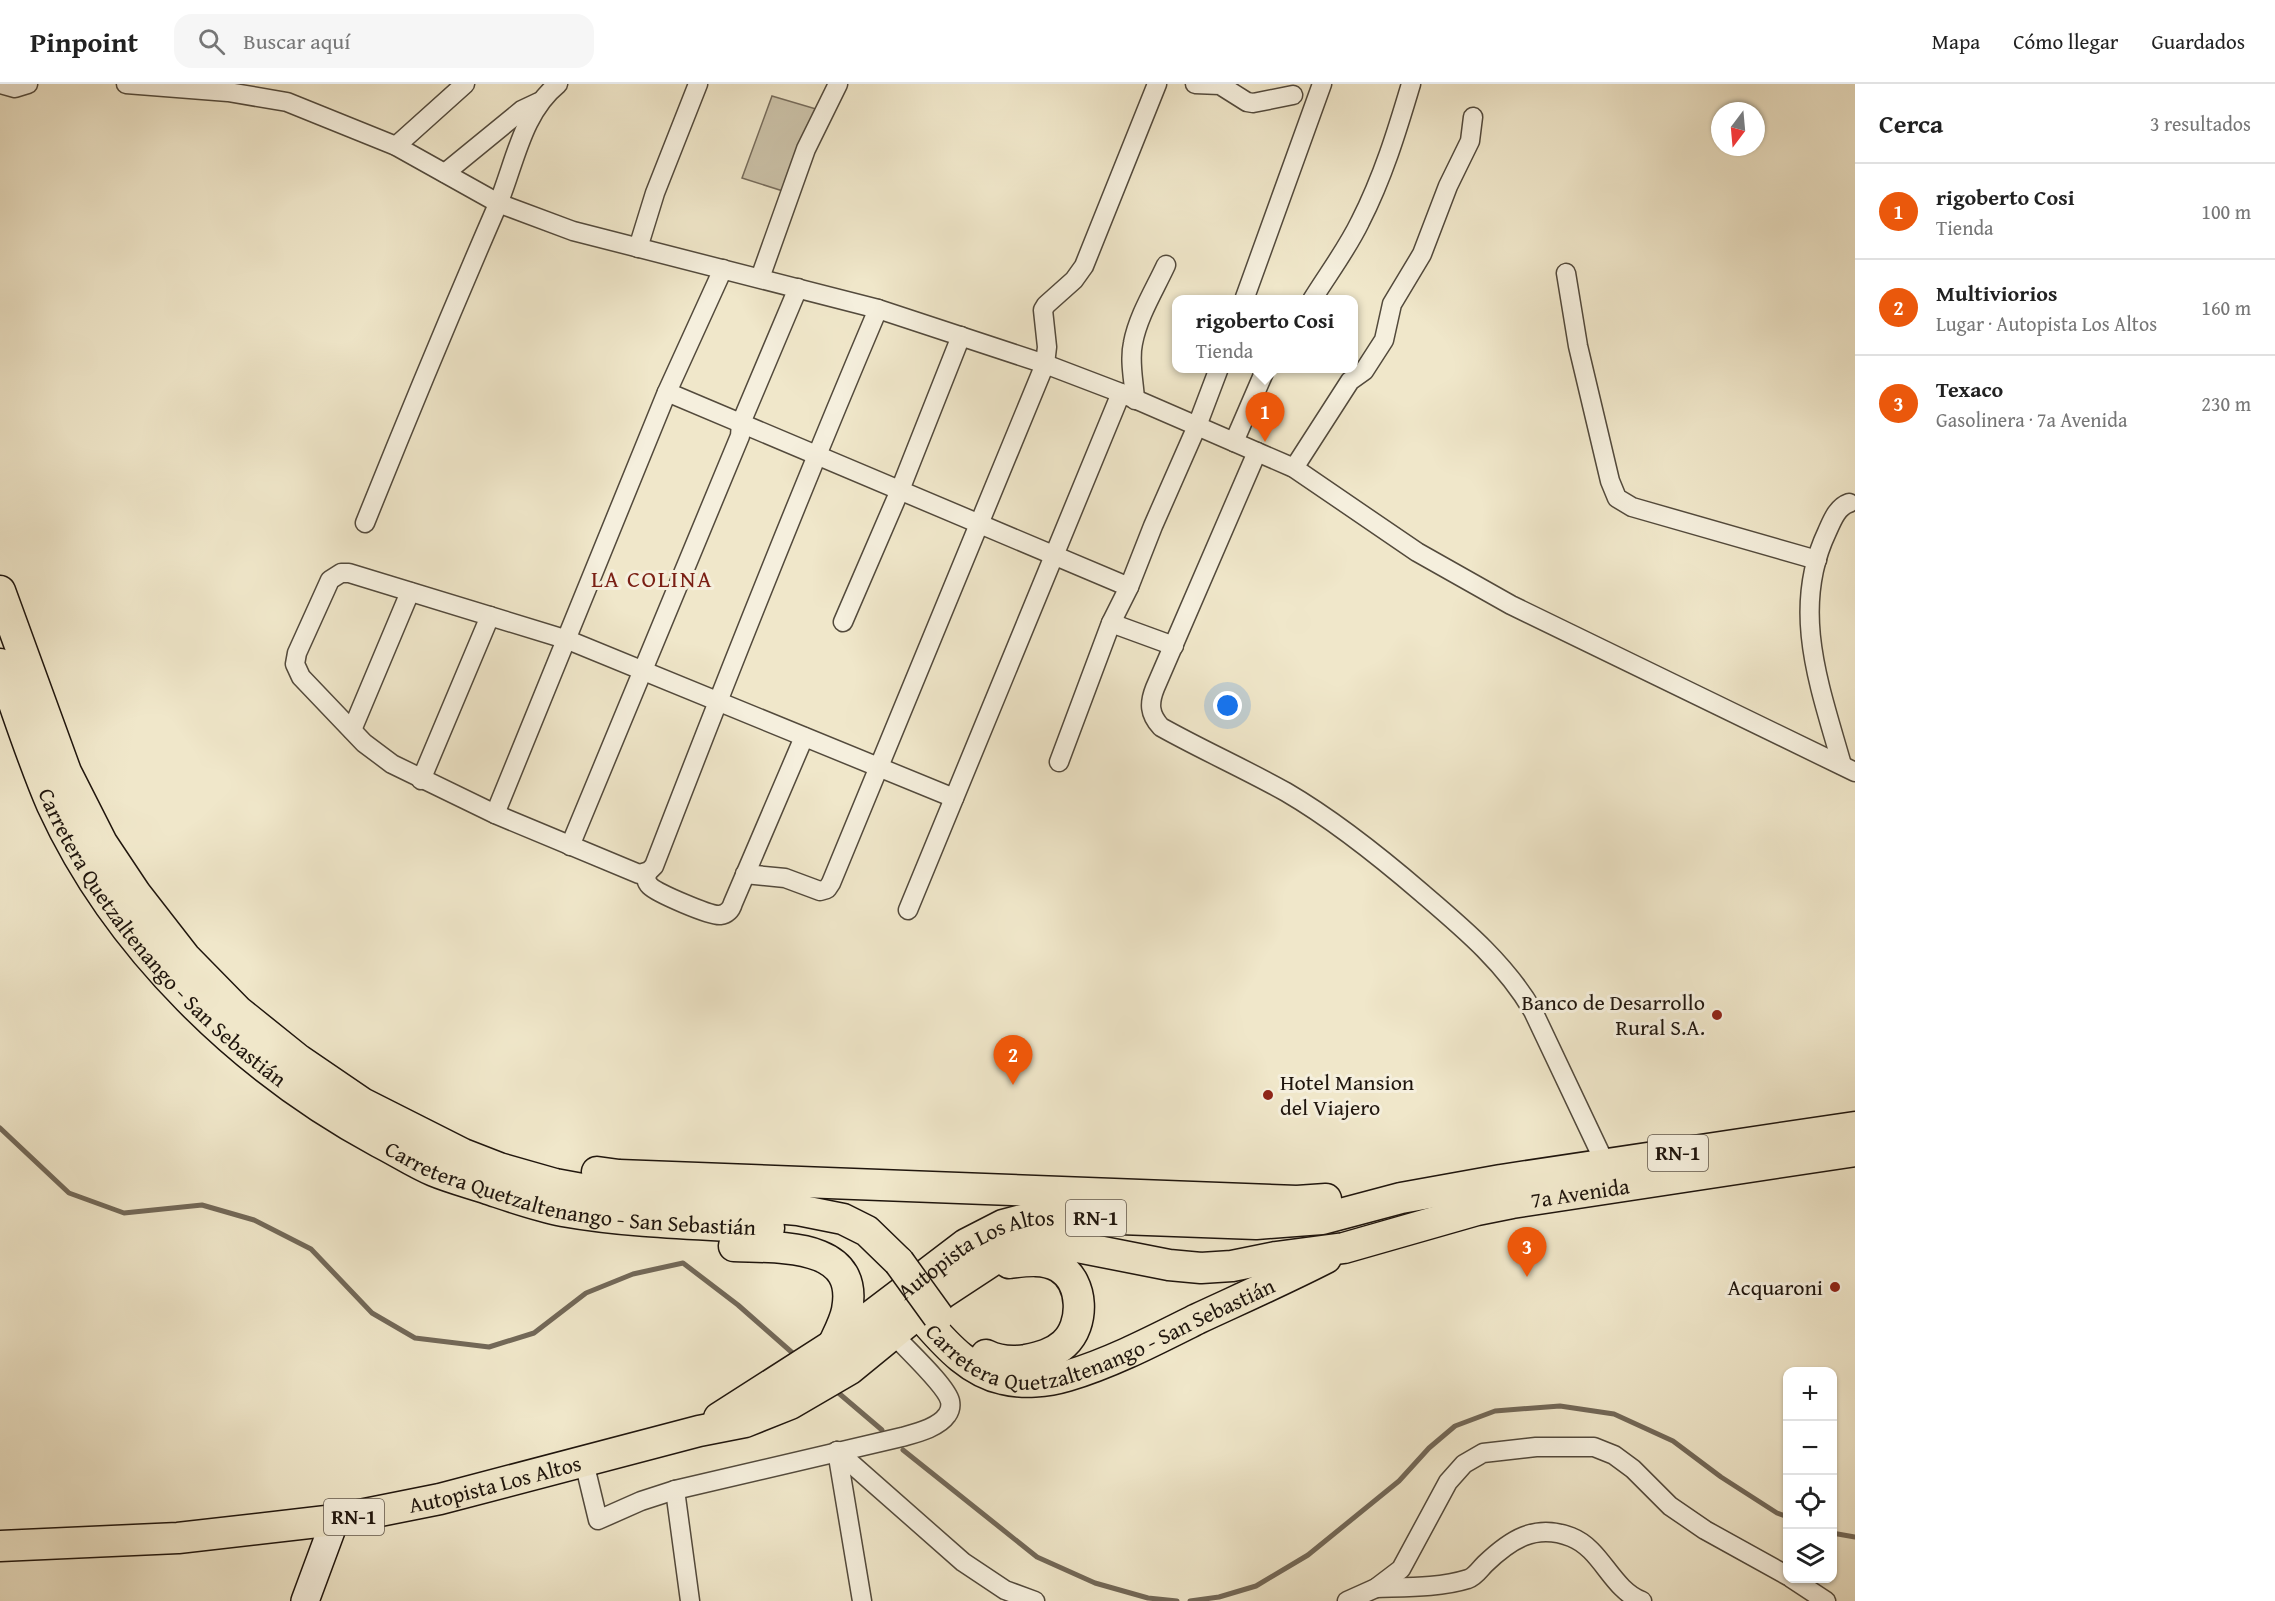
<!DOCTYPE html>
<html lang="es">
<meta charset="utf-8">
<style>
body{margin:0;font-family:"Gentium Book Plus",serif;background:#f6f6f6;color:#222}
.controls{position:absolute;right:18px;bottom:18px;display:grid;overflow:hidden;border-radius:12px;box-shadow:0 2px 4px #0004}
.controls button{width:54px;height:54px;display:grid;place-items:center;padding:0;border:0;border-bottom:2px solid #e0e0e0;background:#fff;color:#222;font:30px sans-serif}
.compass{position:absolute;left:1711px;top:18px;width:54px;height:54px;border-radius:50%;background:#fff;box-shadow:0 2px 4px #0004;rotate:196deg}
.you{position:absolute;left:1228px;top:622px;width:21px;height:21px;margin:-15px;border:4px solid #fff;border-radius:50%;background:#1a73e8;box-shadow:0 0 0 9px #1a73e833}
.badge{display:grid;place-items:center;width:39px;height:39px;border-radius:50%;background:#ea580c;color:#fff;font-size:20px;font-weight:700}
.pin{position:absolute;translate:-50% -50px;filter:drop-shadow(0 2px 3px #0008)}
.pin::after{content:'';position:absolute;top:32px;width:21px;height:18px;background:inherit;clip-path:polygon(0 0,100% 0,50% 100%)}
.popup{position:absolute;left:1172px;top:211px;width:186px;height:78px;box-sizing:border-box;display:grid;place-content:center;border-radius:12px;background:#fff;filter:drop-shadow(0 2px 4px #0005);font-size:20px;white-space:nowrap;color:#767676}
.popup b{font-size:22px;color:#222}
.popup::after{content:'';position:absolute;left:50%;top:100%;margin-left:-12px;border:12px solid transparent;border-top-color:#fff}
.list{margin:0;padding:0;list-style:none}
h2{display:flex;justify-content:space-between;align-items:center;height:78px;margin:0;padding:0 24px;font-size:26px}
h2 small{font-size:20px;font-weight:400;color:#767676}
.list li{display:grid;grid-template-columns:39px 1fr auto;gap:18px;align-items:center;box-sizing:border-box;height:96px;padding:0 24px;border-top:2px solid #e0e0e0}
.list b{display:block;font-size:22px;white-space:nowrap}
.list p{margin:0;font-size:20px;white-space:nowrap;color:#767676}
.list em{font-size:20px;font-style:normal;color:#767676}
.icon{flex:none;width:33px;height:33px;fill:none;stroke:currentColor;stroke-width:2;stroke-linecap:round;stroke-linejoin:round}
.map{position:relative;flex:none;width:1855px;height:1517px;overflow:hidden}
header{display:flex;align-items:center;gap:36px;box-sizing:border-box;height:84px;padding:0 30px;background:#fff;border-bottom:2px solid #e0e0e0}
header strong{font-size:28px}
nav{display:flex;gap:33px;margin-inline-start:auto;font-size:21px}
.search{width:420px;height:54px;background:#f6f6f6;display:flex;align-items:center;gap:15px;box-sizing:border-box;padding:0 21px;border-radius:18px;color:#767676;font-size:22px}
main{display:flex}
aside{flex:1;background:#fff}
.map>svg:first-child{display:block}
</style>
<header>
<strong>Pinpoint</strong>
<div class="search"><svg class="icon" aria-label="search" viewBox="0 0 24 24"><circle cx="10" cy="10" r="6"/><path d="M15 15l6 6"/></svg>Buscar aquí</div>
<nav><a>Mapa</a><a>Cómo llegar</a><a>Guardados</a></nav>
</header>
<main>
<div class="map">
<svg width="1855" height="1517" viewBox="0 0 1855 1517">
<rect width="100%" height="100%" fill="#f0e7ca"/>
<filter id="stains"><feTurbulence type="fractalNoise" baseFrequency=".00333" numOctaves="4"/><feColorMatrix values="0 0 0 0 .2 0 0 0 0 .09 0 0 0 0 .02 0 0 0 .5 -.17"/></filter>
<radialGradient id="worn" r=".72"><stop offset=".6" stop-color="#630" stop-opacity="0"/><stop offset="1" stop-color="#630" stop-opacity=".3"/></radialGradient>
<path fill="#ccc3aa" stroke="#766c5c" stroke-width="1.5" d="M772 12 816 25 786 108 742 94Z"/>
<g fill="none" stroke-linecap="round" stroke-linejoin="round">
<g stroke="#726858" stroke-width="5">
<path d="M0 1044 69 1109 124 1129 202 1121 254 1136 311 1165 372 1229 415 1254 489 1263 534 1249 586 1209 633 1190 683 1179 738 1221 796 1272"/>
<path d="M835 1306 882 1346"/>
<path d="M903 1366 1037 1473 1095 1499 1148 1514 1177 1517"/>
<path d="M1832 1449 1855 1453"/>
<path d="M1190 1517 1219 1513 1256 1502 1308 1471 1399 1397 1429 1364 1455 1342 1495 1327 1560 1322 1614 1330 1673 1357 1721 1393 1777 1429 1788 1433"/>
</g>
<g stroke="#534a3c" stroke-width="21">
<g id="street">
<path d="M0 0 15 4 28 0"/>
<path d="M126 0 228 8 287 18 396 62 498 119 573 147 878 225 1045 280 1121 309 1294 384 1417 468 1511 521 1855 688"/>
<path d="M1195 0 1220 1 1247 18 1253 19 1293 11"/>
<path d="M396 62 465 0"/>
<path d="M445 89 522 26 539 18"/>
<path d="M638 164 655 109 698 0"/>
<path d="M1566 189 1578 262 1610 397 1617 414 1632 423 1817 476"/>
<path d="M760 194 806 65 838 0"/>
<path d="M1244 216 1322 0"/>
<path d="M1312 216C1328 190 1347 165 1360 138 1383 93 1397 47 1411 0"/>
<path d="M878 225C800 409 726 595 654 782L649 787 639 790 495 730 392 680 364 659 301 593 295 580 297 569 330 496 341 489H349L568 556 954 714"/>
<path d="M667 308 1129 503"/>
<path d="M1135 316C1134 297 1129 277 1133 259 1138 232 1155 205 1166 181"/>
<path d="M1234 358 1266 284"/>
<path d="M1257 368 1155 604C1149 619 1149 630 1161 643 1202 666 1245 685 1286 708 1334 736 1379 772 1422 809 1463 844 1505 879 1533 927L1605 1079 1607 1089"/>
<path d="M1294 384 1350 297 1364 287 1384 256 1392 220 1422 170 1448 102 1470 57 1473 33"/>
<path d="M365 439C408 332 452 226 498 120 515 79 522 29 558 0"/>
<path d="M843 538 900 406 961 252"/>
<path d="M1111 539 1174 562"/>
<path d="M352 646 410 508"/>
<path d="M1059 678 1111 539 1129 503 1153 442 1197 342 1219 284"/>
<path d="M1842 681C1820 603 1790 526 1827 448 1832 437 1837 423 1849 419"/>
<path d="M421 696 490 532"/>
<path d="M495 730 667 308 723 185"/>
<path d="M570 762 740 352 741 339 798 204"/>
<path d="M647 789C646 795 646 798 650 802 657 809 710 832 720 831 727 830 731 826 733 819L804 653"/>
<path d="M745 790 785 794 820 807 827 805 831 799 1045 280 1047 263 1043 226 1046 221 1074 196 1084 182 1157 0"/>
<path d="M908 826 1121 309"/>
<path d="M837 1367 963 1478 1005 1506 1035 1517"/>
<path d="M837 1367 862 1517"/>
<path d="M584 1378 598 1436 641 1417 675 1406 902 1353C916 1349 938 1344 947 1331 950 1327 951 1322 950 1317 946 1301 905 1264 893 1250"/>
<path d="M675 1406 690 1517"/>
<path d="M1791 1494 1826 1517"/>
<path d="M1376 1504C1406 1503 1439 1504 1468 1495 1475 1493 1480 1485 1485 1480 1510 1456 1535 1439 1571 1453 1602 1465 1611 1505 1642 1517"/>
<path d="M1347 1517 1376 1504 1401 1485 1448 1398 1464 1380 1483 1369 1536 1363H1594L1614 1371 1633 1385 1670 1422 1705 1446 1788 1492"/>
</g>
</g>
<g stroke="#1f150d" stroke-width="30">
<path id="secondary" d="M305 1517 335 1436"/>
</g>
<g stroke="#1f150d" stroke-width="33">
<g id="primary">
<path d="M0 507 66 688 102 759 136 810 185 873 238 927 299 976 362 1019 463 1070 499 1084 555 1100 609 1110 798 1126 843 1135 867 1147 899 1178"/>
<path id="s1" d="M0 580C17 626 32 675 52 721 117 863 242 984 379 1058 397 1067 415 1079 434 1087 451 1094 470 1099 488 1105 512 1113 537 1122 563 1127 631 1139 700 1140 769 1144"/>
<path d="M597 1088 619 1091 1297 1117 1326 1115"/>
<path d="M734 1162C779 1164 860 1158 847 1226 845 1237 838 1250 833 1261"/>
<path id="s2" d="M927 1239C948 1263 971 1288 1003 1295 1023 1300 1047 1298 1067 1292 1111 1279 1155 1256 1197 1235 1240 1215 1283 1196 1326 1174"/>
<path d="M986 1271C998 1277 1013 1278 1026 1276 1040 1273 1053 1270 1064 1260 1085 1241 1084 1198 1059 1183 1044 1174 1025 1177 1009 1179"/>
<path id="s3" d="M719 1334 833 1261 966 1160 1003 1141 1030 1134 1066 1133 1256 1140 1322 1135 1401 1114 1501 1096 1855 1043"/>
<path id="s4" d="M0 1462 178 1454 335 1436 440 1415 699 1347 745 1338 790 1320 850 1285 943 1209 1013 1163 1032 1158 1057 1159 1169 1181 1201 1184 1232 1182 1276 1173 1344 1164 1477 1126 1512 1119 1855 1067"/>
</g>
</g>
<use href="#street" stroke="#f5efdd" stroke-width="18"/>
<use href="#secondary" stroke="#f5efdd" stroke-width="27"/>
<use href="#primary" stroke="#f0e7ca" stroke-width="30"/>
<g stroke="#1f150d" stroke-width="33" stroke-linecap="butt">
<path id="primary-bridge" d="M899 1178 938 1232"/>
</g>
<use href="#primary-bridge" stroke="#f0e7ca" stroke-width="30"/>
</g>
<g fill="#8f2418" stroke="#f5efdd" stroke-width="2">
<circle cx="1717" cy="931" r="6"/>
<circle cx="1268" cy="1011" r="6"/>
<circle cx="1835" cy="1203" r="6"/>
</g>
<g text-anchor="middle" stroke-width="6" stroke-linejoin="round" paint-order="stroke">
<g fill="#f5efdd" stroke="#5f564b" stroke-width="1.5">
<rect x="1648" y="1051" width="60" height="36" rx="4.5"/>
<rect x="1066" y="1116" width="60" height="36" rx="4.5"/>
<rect x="324" y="1415" width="60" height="36" rx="4.5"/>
</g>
<g font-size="21" font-weight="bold" fill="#1f150d">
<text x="1678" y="1076">RN-1</text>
<text x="1096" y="1141">RN-1</text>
<text x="354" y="1440">RN-1</text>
</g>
<g font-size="22" fill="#1f150d" stroke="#f5efdd">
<text dy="8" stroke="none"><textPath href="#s1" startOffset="324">Carretera Quetzaltenango - San Sebastián</textPath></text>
<text dy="8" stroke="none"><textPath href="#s1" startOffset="828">Carretera Quetzaltenango - San Sebastián</textPath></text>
<text dy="8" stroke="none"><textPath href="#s4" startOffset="1658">7a Avenida</textPath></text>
<text dy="8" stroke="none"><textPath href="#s3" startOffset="308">Autopista Los Altos</textPath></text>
<text dy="8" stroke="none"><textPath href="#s2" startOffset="196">Carretera Quetzaltenango - San Sebastián</textPath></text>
<text dy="8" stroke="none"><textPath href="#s4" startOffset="500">Autopista Los Altos</textPath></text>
</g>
<g font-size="22" fill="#1f150d" stroke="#f5efdd" text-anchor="end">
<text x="1705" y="926">Banco de Desarrollo<tspan x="1705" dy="25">Rural S.A.</tspan></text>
<text x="1280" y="1006" text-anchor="start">Hotel Mansion<tspan x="1280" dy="25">del Viajero</tspan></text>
<text x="1823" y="1211">Acquaroni</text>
</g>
<g font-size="24" letter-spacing="1.5" fill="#7a1f14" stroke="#f5efdd">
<text x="652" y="503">LA COLINA</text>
</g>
</g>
<rect width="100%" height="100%" filter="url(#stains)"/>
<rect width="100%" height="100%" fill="url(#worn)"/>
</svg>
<div class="controls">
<button>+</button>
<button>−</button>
<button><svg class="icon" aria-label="locate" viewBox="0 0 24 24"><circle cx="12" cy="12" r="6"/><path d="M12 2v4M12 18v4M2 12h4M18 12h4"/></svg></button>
<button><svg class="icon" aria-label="layers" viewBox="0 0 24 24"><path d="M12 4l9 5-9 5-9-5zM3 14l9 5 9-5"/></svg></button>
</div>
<svg class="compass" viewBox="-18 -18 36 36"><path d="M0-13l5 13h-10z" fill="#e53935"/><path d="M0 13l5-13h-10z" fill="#767676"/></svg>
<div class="you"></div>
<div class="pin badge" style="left:1265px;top:358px">1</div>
<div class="popup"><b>rigoberto Cosi</b>Tienda</div>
<div class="pin badge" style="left:1013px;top:1001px">2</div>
<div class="pin badge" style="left:1527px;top:1193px">3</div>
</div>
<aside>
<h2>Cerca<small>3 resultados</small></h2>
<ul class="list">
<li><span class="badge">1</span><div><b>rigoberto Cosi</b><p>Tienda</p></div><em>100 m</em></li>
<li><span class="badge">2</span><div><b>Multiviorios</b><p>Lugar · Autopista Los Altos</p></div><em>160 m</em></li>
<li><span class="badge">3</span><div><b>Texaco</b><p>Gasolinera · 7a Avenida</p></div><em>230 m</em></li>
</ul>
</aside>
</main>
